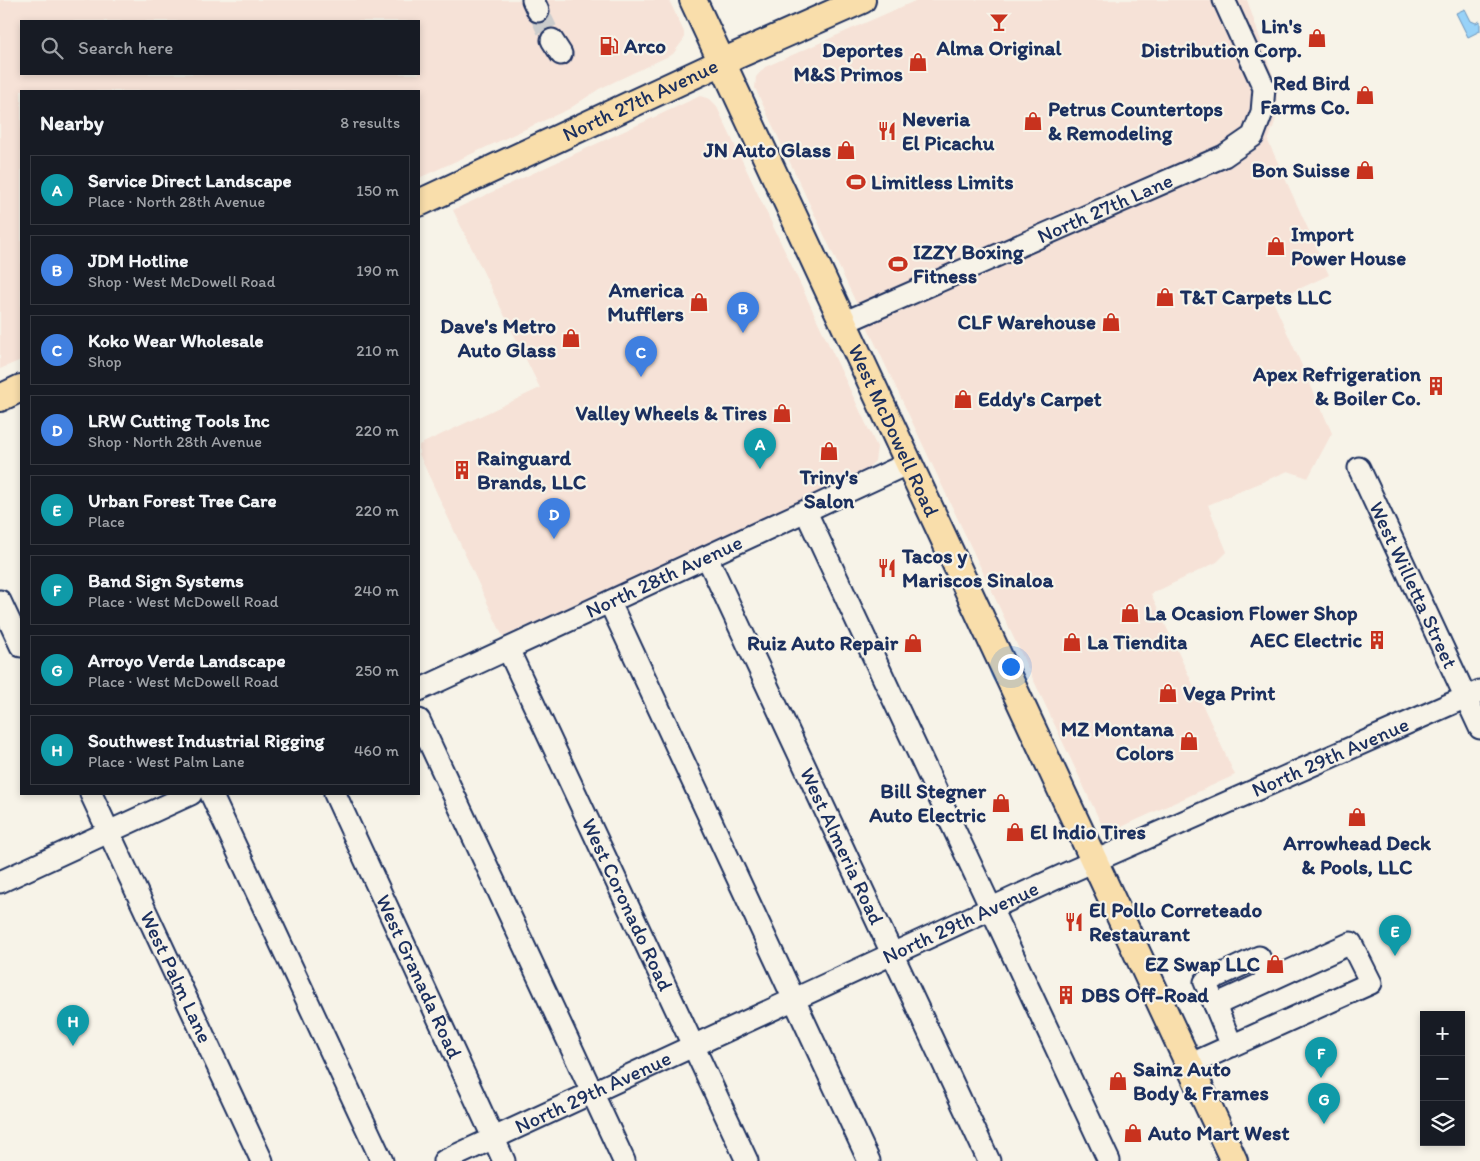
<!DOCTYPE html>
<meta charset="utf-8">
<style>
body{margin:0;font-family:Itim,sans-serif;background:#20242c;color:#f1f3f6}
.controls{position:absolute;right:15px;bottom:15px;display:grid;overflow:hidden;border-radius:0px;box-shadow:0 2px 8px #0003}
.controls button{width:45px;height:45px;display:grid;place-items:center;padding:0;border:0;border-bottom:1px solid #363941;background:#171b24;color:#f1f3f6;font:25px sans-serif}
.you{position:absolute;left:1010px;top:666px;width:18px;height:18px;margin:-12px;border:4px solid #fff;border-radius:50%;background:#1a73e8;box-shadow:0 0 0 8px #1a73e833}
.badge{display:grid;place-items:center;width:32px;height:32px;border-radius:50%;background:#0b8043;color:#fff;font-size:16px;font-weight:700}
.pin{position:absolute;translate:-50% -41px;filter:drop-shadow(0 1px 2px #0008)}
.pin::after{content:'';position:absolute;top:26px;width:18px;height:15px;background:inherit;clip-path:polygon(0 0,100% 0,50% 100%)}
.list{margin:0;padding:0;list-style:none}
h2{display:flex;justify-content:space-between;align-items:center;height:65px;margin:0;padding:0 20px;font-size:21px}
h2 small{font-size:16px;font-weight:400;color:#9ea1a6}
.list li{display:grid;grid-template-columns:32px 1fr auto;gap:15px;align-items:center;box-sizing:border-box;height:70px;margin:0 10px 10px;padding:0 10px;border:1px solid #363941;border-radius:0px}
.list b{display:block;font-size:19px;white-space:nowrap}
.list p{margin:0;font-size:16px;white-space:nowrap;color:#9ea1a6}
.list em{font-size:16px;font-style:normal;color:#9ea1a6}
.icon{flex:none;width:28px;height:28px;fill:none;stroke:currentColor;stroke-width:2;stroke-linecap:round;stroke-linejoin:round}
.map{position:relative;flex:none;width:1480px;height:1161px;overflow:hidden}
.search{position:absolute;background:#171b24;box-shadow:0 2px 8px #0003;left:20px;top:20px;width:400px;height:55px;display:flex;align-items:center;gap:12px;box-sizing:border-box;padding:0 18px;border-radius:0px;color:#9ea1a6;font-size:19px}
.panel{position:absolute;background:#171b24;box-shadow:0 2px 8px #0003;left:20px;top:90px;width:400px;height:705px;border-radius:0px}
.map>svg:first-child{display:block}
</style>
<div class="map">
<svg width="1480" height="1161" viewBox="0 0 1480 1161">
<rect width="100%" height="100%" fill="#f7f3e8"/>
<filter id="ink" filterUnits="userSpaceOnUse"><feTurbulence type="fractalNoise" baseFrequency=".02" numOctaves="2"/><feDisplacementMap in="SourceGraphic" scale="10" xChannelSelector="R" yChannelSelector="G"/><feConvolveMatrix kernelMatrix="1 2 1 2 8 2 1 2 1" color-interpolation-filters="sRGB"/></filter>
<g filter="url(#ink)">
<g fill="#f6e2d7" fill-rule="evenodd">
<path d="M0 0H669L684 32V39L673 54 599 89 569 109 419 178V91H21V360L0 369ZM21 21H419V74H21Z"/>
<path d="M917 0H1247L1277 88 1276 119 1268 141 1329 275 1273 301 1332 433 1308 478 1288 471 1208 505 1227 552 1217 562 1151 594 1235 775 1106 834 755 88 756 77 765 67Z"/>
<path d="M700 96 710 99 716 105 877 447 875 461 866 470 503 637 419 454V445L540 388 453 210Z"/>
</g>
<path fill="#98d2f8" stroke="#6691ba" d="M1465 9 1471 21 1476 23 1480 21V31L1468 37 1456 13Z"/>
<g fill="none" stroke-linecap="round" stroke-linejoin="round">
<path stroke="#cbcccc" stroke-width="21" stroke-dasharray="21 11" stroke-linecap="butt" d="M538 11 552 40"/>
<g stroke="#1b2f5e" stroke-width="25">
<g id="minor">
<path d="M533 0 538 11"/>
<path d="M552 40 561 54"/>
<path id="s1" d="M843 323 1224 156 1253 136 1262 112 1264 88 1224 0"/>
<path id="s2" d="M1359 468 1480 728"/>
<path d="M806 512 1109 1161"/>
<path id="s3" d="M707 557 989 1161"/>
<path d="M0 601 21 646"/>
<path d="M610 603 869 1161"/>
<path id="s4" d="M508 649 747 1161"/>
<path id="s5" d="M419 690 909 463"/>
<path d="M419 720 624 1161"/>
<path id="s6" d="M91 794 262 1161"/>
<path d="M211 794 382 1161"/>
<path id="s7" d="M335 794 504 1161"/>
<path d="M0 882 191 794"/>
<path d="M1215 1005 1205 982 1259 957 1269 980"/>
<path d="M1189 1065 1371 983 1351 943 1215 1005 1232 1046"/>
<path id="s8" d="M444 1161 1072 871 1480 691"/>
</g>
</g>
<g stroke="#1b2f5e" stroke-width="30">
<g id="major">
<path id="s9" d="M693 0 1234 1161"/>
<path id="s10" d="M419 203 722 62 862 0"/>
<path d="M0 398 21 388"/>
</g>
</g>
<use href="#minor" stroke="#f7f3e8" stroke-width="21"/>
<use href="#major" stroke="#f9deab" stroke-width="26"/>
</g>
</g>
<defs>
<g id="bar-bare" transform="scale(1.5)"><path d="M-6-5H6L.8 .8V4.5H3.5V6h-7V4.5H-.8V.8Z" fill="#c8321e" stroke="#f7f3e8" stroke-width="2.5" paint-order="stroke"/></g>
<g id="shop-bare" transform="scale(1.5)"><path d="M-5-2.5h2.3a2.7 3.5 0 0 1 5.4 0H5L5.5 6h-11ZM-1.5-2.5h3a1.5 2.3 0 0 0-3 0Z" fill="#c8321e" stroke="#f7f3e8" stroke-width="2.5" paint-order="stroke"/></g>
<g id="fuel-bare" transform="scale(1.5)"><path d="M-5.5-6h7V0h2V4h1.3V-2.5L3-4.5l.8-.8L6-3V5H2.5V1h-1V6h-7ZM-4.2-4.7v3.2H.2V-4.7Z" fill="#c8321e" stroke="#f7f3e8" stroke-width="2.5" paint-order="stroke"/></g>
<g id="restaurant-bare" transform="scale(1.5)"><path d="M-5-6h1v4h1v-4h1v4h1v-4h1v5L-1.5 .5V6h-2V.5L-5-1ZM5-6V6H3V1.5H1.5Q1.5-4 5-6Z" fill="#c8321e" stroke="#f7f3e8" stroke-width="2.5" paint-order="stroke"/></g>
<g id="stadium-bare" transform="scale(1.5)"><path d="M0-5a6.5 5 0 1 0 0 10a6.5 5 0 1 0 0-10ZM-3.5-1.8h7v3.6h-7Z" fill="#c8321e" stroke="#f7f3e8" stroke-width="2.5" paint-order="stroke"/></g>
<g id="building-bare" transform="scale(1.5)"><path d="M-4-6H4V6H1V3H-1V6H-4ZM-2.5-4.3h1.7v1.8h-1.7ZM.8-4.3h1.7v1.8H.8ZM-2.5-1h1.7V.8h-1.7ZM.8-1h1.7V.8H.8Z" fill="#c8321e" stroke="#f7f3e8" stroke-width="2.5" paint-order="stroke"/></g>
</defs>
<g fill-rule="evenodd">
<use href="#bar-bare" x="999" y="22"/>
<use href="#shop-bare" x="1317" y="38"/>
<use href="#fuel-bare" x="609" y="46"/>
<use href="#shop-bare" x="918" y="62"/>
<use href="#shop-bare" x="1365" y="95"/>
<use href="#shop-bare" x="1033" y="121"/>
<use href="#restaurant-bare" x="887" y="131"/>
<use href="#shop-bare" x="846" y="150"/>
<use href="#shop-bare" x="1365" y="170"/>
<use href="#stadium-bare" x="856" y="182"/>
<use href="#shop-bare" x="1276" y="246"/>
<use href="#stadium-bare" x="898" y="264"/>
<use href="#shop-bare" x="1165" y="297"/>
<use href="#shop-bare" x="699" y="302"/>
<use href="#shop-bare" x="1111" y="322"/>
<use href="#shop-bare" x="571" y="338"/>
<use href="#building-bare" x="1436" y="386"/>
<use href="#shop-bare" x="963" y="399"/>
<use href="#shop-bare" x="782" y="413"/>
<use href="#shop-bare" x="829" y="451"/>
<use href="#building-bare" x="462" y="470"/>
<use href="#restaurant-bare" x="887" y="568"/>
<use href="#shop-bare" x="1130" y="613"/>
<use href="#building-bare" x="1377" y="640"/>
<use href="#shop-bare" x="1072" y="642"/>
<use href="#shop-bare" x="913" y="643"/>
<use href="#shop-bare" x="1168" y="693"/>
<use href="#shop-bare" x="1189" y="741"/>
<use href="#shop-bare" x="1001" y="803"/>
<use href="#shop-bare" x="1357" y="817"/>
<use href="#shop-bare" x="1015" y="832"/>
<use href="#restaurant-bare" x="1074" y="922"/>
<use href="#shop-bare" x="1275" y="964"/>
<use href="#building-bare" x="1066" y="995"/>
<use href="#shop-bare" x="1118" y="1081"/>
<use href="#shop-bare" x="1133" y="1133"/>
</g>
<g text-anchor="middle" stroke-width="4.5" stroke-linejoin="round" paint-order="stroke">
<g font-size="21" font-weight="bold" fill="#1b2f5e" stroke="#f7f3e8" text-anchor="start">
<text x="1302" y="33" text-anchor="end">Lin's<tspan x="1302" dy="24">Distribution Corp.</tspan></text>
<text x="624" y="53">Arco</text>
<text x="999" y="55" text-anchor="middle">Alma Original</text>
<text x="903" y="57" text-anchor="end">Deportes<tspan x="903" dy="24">M&amp;S Primos</tspan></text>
<text x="1350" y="90" text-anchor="end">Red Bird<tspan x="1350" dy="24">Farms Co.</tspan></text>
<text x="1048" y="116">Petrus Countertops<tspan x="1048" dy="24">&amp; Remodeling</tspan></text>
<text x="902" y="126">Neveria<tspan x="902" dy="24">El Picachu</tspan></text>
<text x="831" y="157" text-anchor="end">JN Auto Glass</text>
<text x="1350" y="177" text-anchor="end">Bon Suisse</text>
<text x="871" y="189">Limitless Limits</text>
<text x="1291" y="241">Import<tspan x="1291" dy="24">Power House</tspan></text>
<text x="913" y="259">IZZY Boxing<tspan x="913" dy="24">Fitness</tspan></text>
<text x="684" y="297" text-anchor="end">America<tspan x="684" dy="24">Mufflers</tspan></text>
<text x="1180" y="304">T&amp;T Carpets LLC</text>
<text x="1096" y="329" text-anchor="end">CLF Warehouse</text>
<text x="556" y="333" text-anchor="end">Dave's Metro<tspan x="556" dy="24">Auto Glass</tspan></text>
<text x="1421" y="381" text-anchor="end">Apex Refrigeration<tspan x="1421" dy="24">&amp; Boiler Co.</tspan></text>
<text x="978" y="406">Eddy's Carpet</text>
<text x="767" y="420" text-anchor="end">Valley Wheels &amp; Tires</text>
<text x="477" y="465">Rainguard<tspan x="477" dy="24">Brands, LLC</tspan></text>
<text x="829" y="484" text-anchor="middle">Triny's<tspan x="829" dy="24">Salon</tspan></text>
<text x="902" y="563">Tacos y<tspan x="902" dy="24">Mariscos Sinaloa</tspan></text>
<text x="1145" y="620">La Ocasion Flower Shop</text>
<text x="1362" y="647" text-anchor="end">AEC Electric</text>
<text x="1087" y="649">La Tiendita</text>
<text x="898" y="650" text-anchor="end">Ruiz Auto Repair</text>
<text x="1183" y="700">Vega Print</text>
<text x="1174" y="736" text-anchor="end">MZ Montana<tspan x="1174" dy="24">Colors</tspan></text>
<text x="986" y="798" text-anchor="end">Bill Stegner<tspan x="986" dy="24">Auto Electric</tspan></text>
<text x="1030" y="839">El Indio Tires</text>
<text x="1357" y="850" text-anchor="middle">Arrowhead Deck<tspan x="1357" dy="24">&amp; Pools, LLC</tspan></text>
<text x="1089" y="917">El Pollo Correteado<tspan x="1089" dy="24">Restaurant</tspan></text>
<text x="1260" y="971" text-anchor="end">EZ Swap LLC</text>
<text x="1081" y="1002">DBS Off-Road</text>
<text x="1133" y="1076">Sainz Auto<tspan x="1133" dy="24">Body &amp; Frames</tspan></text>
<text x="1148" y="1140">Auto Mart West</text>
</g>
<g font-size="21" fill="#1b2f5e" stroke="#f7f3e8">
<text dy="7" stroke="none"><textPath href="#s10" startOffset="244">North 27th Avenue</textPath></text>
<text dy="7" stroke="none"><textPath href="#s1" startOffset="286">North 27th Lane</textPath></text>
<text dy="7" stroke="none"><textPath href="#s9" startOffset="475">West McDowell Road</textPath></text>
<text dy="7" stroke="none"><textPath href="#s5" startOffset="270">North 28th Avenue</textPath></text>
<text dy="7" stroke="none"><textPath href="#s2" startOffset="129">West Willetta Street</textPath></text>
<text dy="7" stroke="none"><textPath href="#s8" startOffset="974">North 29th Avenue</textPath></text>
<text dy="7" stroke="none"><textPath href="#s3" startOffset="319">West Almeria Road</textPath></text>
<text dy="7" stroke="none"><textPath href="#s4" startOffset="282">West Coronado Road</textPath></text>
<text dy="7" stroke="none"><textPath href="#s8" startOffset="569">North 29th Avenue</textPath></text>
<text dy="7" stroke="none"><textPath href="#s6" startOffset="202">West Palm Lane</textPath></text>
<text dy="7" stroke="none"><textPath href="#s7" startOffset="201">West Granada Road</textPath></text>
<text dy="7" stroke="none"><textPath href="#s8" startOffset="164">North 29th Avenue</textPath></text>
</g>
</g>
</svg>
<div class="controls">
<button>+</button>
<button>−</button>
<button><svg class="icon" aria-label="layers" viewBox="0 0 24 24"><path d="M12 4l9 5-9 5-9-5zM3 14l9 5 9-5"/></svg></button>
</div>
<div class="you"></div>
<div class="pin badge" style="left:760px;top:469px;background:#0f9aa8">A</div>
<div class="pin badge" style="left:743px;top:333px;background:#3f7fe0">B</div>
<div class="pin badge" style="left:641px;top:377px;background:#3f7fe0">C</div>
<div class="pin badge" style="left:554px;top:539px;background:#3f7fe0">D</div>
<div class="pin badge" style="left:1395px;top:956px;background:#0f9aa8">E</div>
<div class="pin badge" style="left:1321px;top:1078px;background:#0f9aa8">F</div>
<div class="pin badge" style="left:1324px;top:1124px;background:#0f9aa8">G</div>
<div class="pin badge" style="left:73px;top:1046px;background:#0f9aa8">H</div>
<div class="search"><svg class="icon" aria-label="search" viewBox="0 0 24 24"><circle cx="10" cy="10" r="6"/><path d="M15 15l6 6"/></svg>Search here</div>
<section class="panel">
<h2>Nearby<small>8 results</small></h2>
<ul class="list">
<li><span class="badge" style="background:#0f9aa8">A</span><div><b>Service Direct Landscape</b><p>Place · North 28th Avenue</p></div><em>150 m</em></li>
<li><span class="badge" style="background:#3f7fe0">B</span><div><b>JDM Hotline</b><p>Shop · West McDowell Road</p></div><em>190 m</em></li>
<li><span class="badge" style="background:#3f7fe0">C</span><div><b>Koko Wear Wholesale</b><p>Shop</p></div><em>210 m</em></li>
<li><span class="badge" style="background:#3f7fe0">D</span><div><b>LRW Cutting Tools Inc</b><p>Shop · North 28th Avenue</p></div><em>220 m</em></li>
<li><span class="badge" style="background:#0f9aa8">E</span><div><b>Urban Forest Tree Care</b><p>Place</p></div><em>220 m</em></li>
<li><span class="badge" style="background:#0f9aa8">F</span><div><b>Band Sign Systems</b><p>Place · West McDowell Road</p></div><em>240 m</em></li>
<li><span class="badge" style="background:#0f9aa8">G</span><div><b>Arroyo Verde Landscape</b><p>Place · West McDowell Road</p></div><em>250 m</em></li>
<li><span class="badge" style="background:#0f9aa8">H</span><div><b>Southwest Industrial Rigging</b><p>Place · West Palm Lane</p></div><em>460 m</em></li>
</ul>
</section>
</div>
